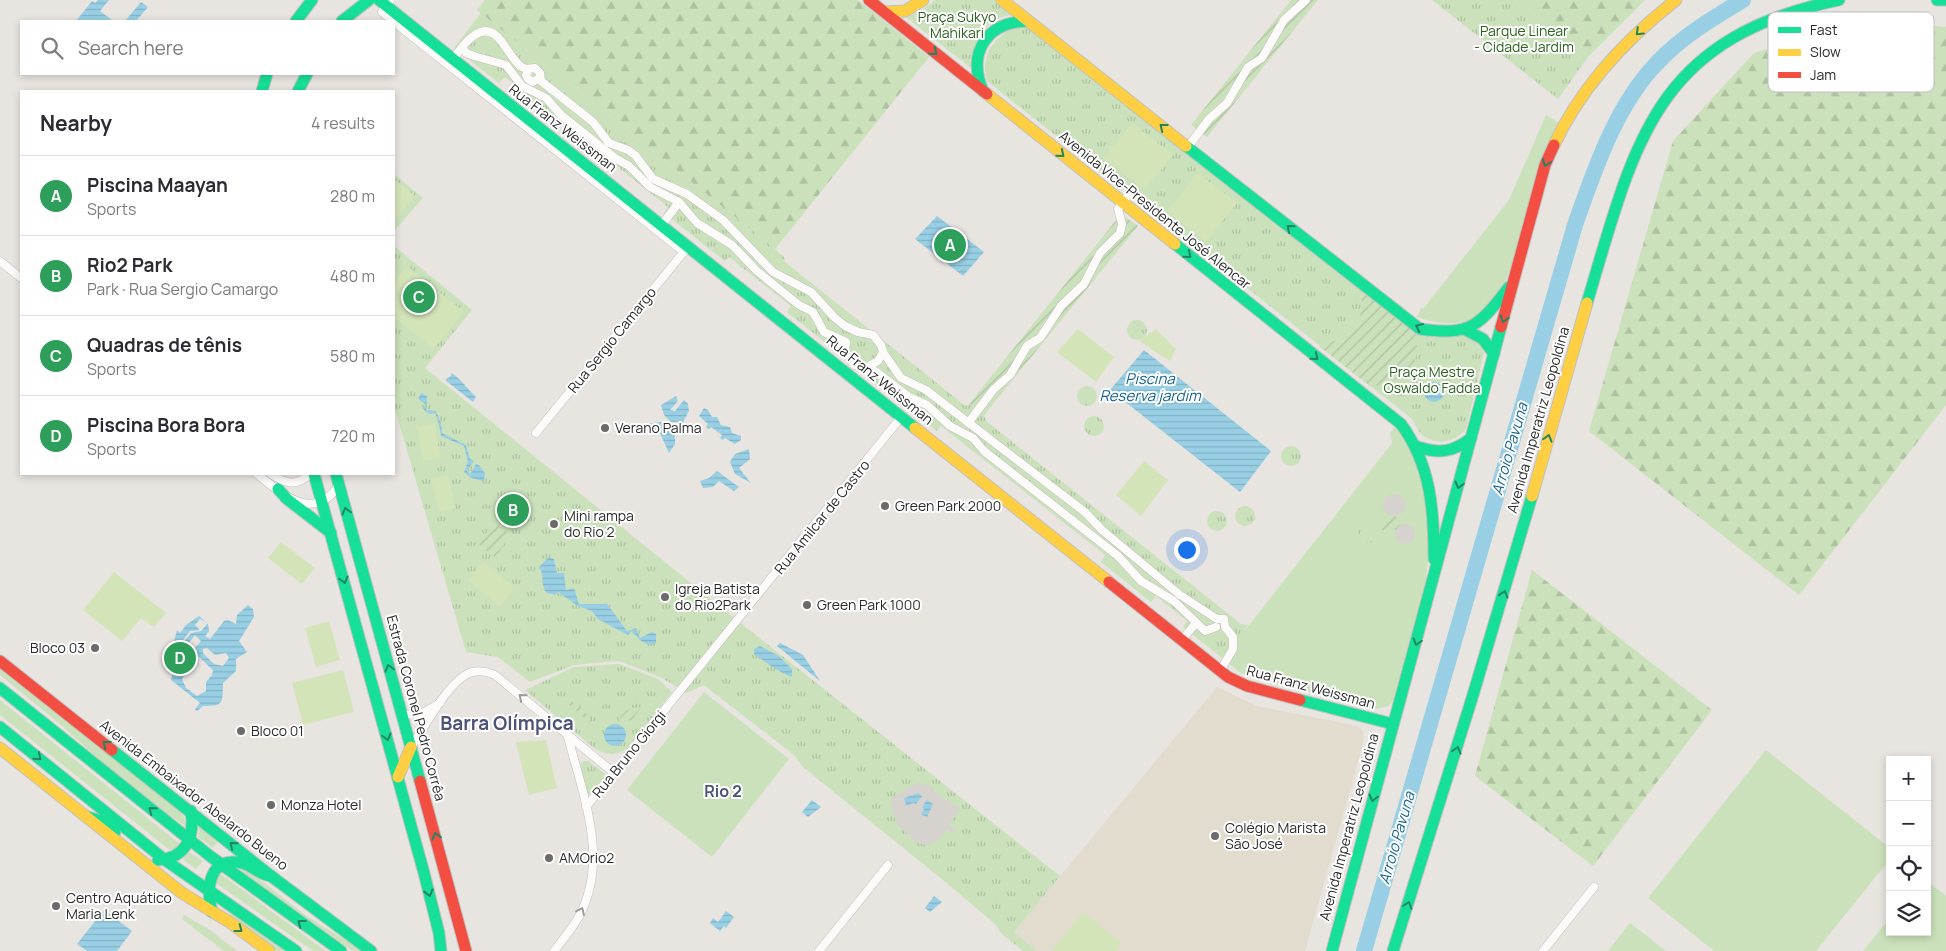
<!DOCTYPE html>
<meta charset="utf-8">
<style>
body{margin:0;font-family:Manrope,sans-serif;background:#f2f2f3;color:#2b2b33}
.controls{position:absolute;right:15px;bottom:15px;display:grid;overflow:hidden;border-radius:0px;box-shadow:0 2px 8px #0003}
.controls button{width:45px;height:45px;display:grid;place-items:center;padding:0;border:0;border-bottom:1px solid #e1e1e2;background:#fff;color:#2b2b33;font:25px sans-serif}
.you{position:absolute;left:1186px;top:549px;width:18px;height:18px;margin:-12px;border:4px solid #fff;border-radius:50%;background:#1a73e8;box-shadow:0 0 0 8px #1a73e833}
.badge{display:grid;place-items:center;width:32px;height:32px;border-radius:50%;background:#6c6b6a;color:#fff;font-size:16px;font-weight:700}
.pin{position:absolute;translate:-50% -50%;border:2px solid #fff;box-shadow:0 1px 5px #0006}
.list{margin:0;padding:0;list-style:none}
h2{display:flex;justify-content:space-between;align-items:center;height:65px;margin:0;padding:0 20px;font-size:21px}
h2 small{font-size:16px;font-weight:400;color:#7c7c81}
.list li{display:grid;grid-template-columns:32px 1fr auto;gap:15px;align-items:center;box-sizing:border-box;height:80px;padding:0 20px;border-top:1px solid #e1e1e2}
.list b{display:block;font-size:19px;white-space:nowrap}
.list p{margin:0;font-size:16px;white-space:nowrap;color:#7c7c81}
.list em{font-size:16px;font-style:normal;color:#7c7c81}
.icon{flex:none;width:28px;height:28px;fill:none;stroke:currentColor;stroke-width:2;stroke-linecap:round;stroke-linejoin:round}
.map{position:relative;flex:none;width:1946px;height:951px;overflow:hidden}
.search{position:absolute;background:#fff;box-shadow:0 2px 8px #0003;left:20px;top:20px;width:375px;height:55px;display:flex;align-items:center;gap:12px;box-sizing:border-box;padding:0 18px;border-radius:0px;color:#7c7c81;font-size:19px}
.panel{position:absolute;background:#fff;box-shadow:0 2px 8px #0003;left:20px;top:90px;width:375px;height:385px;border-radius:0px}
.map>svg:first-child{display:block}
</style>
<div class="map">
<svg width="1946" height="951" viewBox="0 0 1946 951">
<defs>
<pattern id="forest-firs" width="22" height="20" patternUnits="userSpaceOnUse" patternTransform="scale(1.25)"><rect width="22" height="20" fill="#cae1bb"/><path d="M5 1l3.5 6h-7zM16 11l3.5 6h-7z" fill="#aec1a1"/></pattern>
<pattern id="park-tufts" width="24" height="20" patternUnits="userSpaceOnUse" patternTransform="scale(1.25)"><rect width="24" height="20" fill="#cae1bb"/><path d="M3 7l-1-3M5 7V3M7 7l1-3M15 17l-1-3M17 17v-4M19 17l1-3" fill="none" stroke="#aec1a1"/></pattern>
<pattern id="garden-furrows" width="10" height="10" patternUnits="userSpaceOnUse" patternTransform="scale(1.25)"><rect width="10" height="10" fill="#cae1bb"/><path d="M-1 1l2-2M0 10L10 0M9 11l2-2" fill="none" stroke="#aec1a1"/></pattern>
<pattern id="water-rules" width="6" height="5" patternUnits="userSpaceOnUse" patternTransform="scale(1.25)"><rect width="6" height="5" fill="#98cfe4"/><path d="M0 2.5h6" fill="none" stroke="#83b2c4"/></pattern>
</defs>
<rect width="100%" height="100%" fill="#e8e4e0"/>
<path fill="#e2dccf" d="M1217 687 1257 706 1358 726 1363 732 1364 740 1305 951H1037L1014 932Z"/>
<g fill="#cae1bb">
<path d="M1546 115 1559 123C1547 149 1537 174 1529 202 1512 263 1503 347 1417 317L1421 308 1423 309 1509 200Z"/>
<path d="M1397 424 1416 455 1428 502 1431 540 1425 584 1393 701 1389 706 1376 709 1256 678 1233 659 1238 647 1239 638 1392 443 1390 433Z"/>
<path d="M0 667 177 808 184 817 186 827 127 784 60 724 0 675Z"/>
<path d="M704 692 789 759 712 857 627 790Z"/>
<path d="M0 700 176 841 179 843 177 847 170 850 0 715Z"/>
<path d="M1766 750 1890 848V859L1816 951H1714L1648 898Z"/>
<path d="M199 827 219 840 213 848 198 837Z"/>
<path d="M189 852 203 861 196 869 183 859Z"/>
<path d="M242 871 250 872 308 917 363 951H353L310 923Z"/>
<path d="M220 875H222L326 951H313L216 883V878Z"/>
<path d="M1927 881 1946 896V951H1863L1890 918V932H1927Z"/>
<path d="M219 905 286 951H276Z"/>
<path d="M184 915 210 930 237 951H224L182 919Z"/>
<path d="M1630 923 1666 951H1608Z"/>
</g>
<g fill="url(#forest-firs)">
<path d="M485 0H858L929 57 775 249 477 10Z"/>
<path d="M1516 0H1645L1588 57Z"/>
<path d="M1861 21 1946 27V405L1799 595 1589 431 1673 141 1754 53Z"/>
<path d="M1532 570 1712 710 1593 866 1475 776Z"/>
</g>
<g fill="url(#park-tufts)">
<path d="M935 0H995L1014 15C987 15 970 43 971 68L906 17 921 11Z"/>
<path d="M1432 0H1516L1588 57 1558 99Z"/>
<path d="M481 13 775 249 784 257 785 262 963 404 967 406 970 403 984 415 986 421 1241 624 1248 625C1239 637 1238 647 1233 659L1256 678 1241 673 1183 627 1187 621 1156 596 1151 602 1101 562 1105 555 941 426 937 431 787 312 791 306 729 257 725 261 664 213 668 207 505 77 499 83 454 48Z"/>
<path d="M1022 26 1030 27 1410 328 1466 332 1485 348 1466 429C1454 443 1435 447 1420 433 1417 429 1415 423 1412 419L987 81C979 54 997 32 1022 26Z"/>
<path d="M394 174 423 198 394 231Z"/>
<path d="M394 246 472 310 425 368 723 609 1060 876 1014 932 1037 951H1023L1003 935 994 923 938 876 803 767 794 755 704 685 687 693 660 677 619 661 574 665 530 682 498 657 466 652 394 406Z"/>
<circle cx="1137" cy="330" r="10"/>
<circle cx="1087" cy="396" r="10"/>
<circle cx="1094" cy="426" r="10"/>
<circle cx="1291" cy="456" r="10"/>
<circle cx="1245" cy="516" r="10"/>
<circle cx="1217" cy="521" r="10"/>
<circle cx="1368" cy="533" r="10"/>
<path d="M619 664 658 679 672 692 627 749C615 756 607 755 595 749L525 690 574 667Z"/>
<path d="M583 761H588L604 773 605 779 592 795 587 793 580 765Z"/>
</g>
<g fill="url(#garden-furrows)">
<path d="M1291 0H1318L1207 137 1191 125Z"/>
<path d="M1121 214 1138 226 984 415 970 403Z"/>
<path d="M1359 289 1416 332C1415 339 1418 345 1417 352 1414 377 1392 383 1371 387L1319 346 1320 344C1349 343 1370 316 1359 289Z"/>
<path d="M1387 515 1396 516 1400 525 1396 530H1378V524Z"/>
<path d="M495 523 511 535 495 557 478 544Z"/>
<path d="M564 700C579 702 587 709 590 723Z"/>
<path d="M641 707 632 720 619 722C624 710 628 708 641 707Z"/>
</g>
<g fill="#d4e4b9">
<path d="M1132 123 1173 155 1145 190 1104 158Z"/>
<path d="M1198 173 1237 203 1206 242 1167 211Z"/>
<path d="M394 179 415 196 396 219 394 217Z"/>
<path d="M407 266 464 312 433 349 394 317V282Z"/>
<path d="M1078 329 1114 357 1096 382 1057 352Z"/>
<path d="M1156 329 1176 349 1170 361 1139 341Z"/>
<path d="M434 424 441 458 423 461 417 427Z"/>
<path d="M1144 461 1168 480 1141 516 1116 495Z"/>
<path d="M448 475 456 508 439 512 431 479Z"/>
<path d="M281 542 315 568 302 584 268 558Z"/>
<path d="M483 562 515 588 500 607 468 581Z"/>
<path d="M114 572 166 613 154 627 141 618 122 641 83 610Z"/>
<path d="M329 621 340 660 316 667 305 628Z"/>
<path d="M343 670 354 712 303 725 292 683Z"/>
<path d="M546 740 557 788 529 795 516 742Z"/>
<path d="M1083 912 1122 943 1116 951H1052Z"/>
</g>
<g fill="#d6d2ce">
<circle cx="1394" cy="505" r="11"/>
<circle cx="1405" cy="534" r="10"/>
<path d="M918 782 935 788 934 792 960 808 949 825 956 830 953 833 946 830 936 842 925 845 916 842 896 823 891 804 892 798Z"/>
</g>
<g fill="url(#water-rules)" fill-rule="evenodd">
<path d="M98 0H109L100 11 113 21H76L92 1 95 3Z"/>
<path d="M141 2 148 7 136 21H125Z"/>
<path d="M937 216 984 252 963 276 915 239Z"/>
<path d="M1144 350 1271 451 1240 492 1110 390Z"/>
<path d="M451 373C460 377 468 390 476 397L473 402 445 380 451 376Z"/>
<circle cx="1434" cy="392" r="10"/>
<path d="M421 393 427 396 426 410 436 411 441 423 442 433 466 445 470 459 474 461 467 471 470 474 476 464 479 465 485 473 484 481 471 478 464 472 468 462 464 446 441 436 438 420 435 413 429 414 424 410 425 404 418 399Z"/>
<path d="M676 396 678 401 670 410 675 411 684 400 688 404 689 411 683 422H671L664 415 661 405Z"/>
<path d="M704 408 708 410 712 417H717L721 425 730 427 732 433 741 436V440L735 444 725 438 723 440 720 438 722 435 711 427 709 429 706 427 708 424 699 416Z"/>
<path d="M661 422 675 436V444L669 453 660 433 649 431 647 424Z"/>
<path d="M749 449 750 459 739 468 751 483 735 474 730 462 735 454Z"/>
<path d="M717 471 739 487 734 491 719 481 713 487 703 488 700 481 709 478Z"/>
<path d="M549 557 554 559 557 573H564L566 590 574 588 579 604H607L627 631 636 628 640 638 652 632 656 634V642L652 645C641 643 639 639 632 631L628 635 598 619 592 611 578 606 558 592 555 595 547 593C540 586 545 575 539 567Z"/>
<path d="M248 605 253 609 254 617 239 641 247 652 236 659V671L223 683C222 703 225 706 203 706L197 711 195 709 200 703 171 680 173 670 166 654 174 642 177 630 180 633 186 625 199 616 208 624 209 631 205 636 210 639 224 621 228 620 236 624 237 615ZM207 648 215 655 226 653 229 658 223 666 214 664 203 653V649ZM198 656 213 670 212 675 206 682V691L197 696 186 688 182 679 192 666 194 657Z"/>
<path d="M780 643 803 655 820 681 777 646Z"/>
<path d="M760 646 779 656 792 669V677C784 675 762 660 754 654V649Z"/>
<circle cx="615" cy="735" r="11"/>
<path d="M918 793 922 796 916 804 913 803 906 806 904 798Z"/>
<path d="M812 800 821 807 808 817 802 812Z"/>
<path d="M927 800 933 804 927 817 921 814 924 809 922 807Z"/>
<path d="M934 896 942 902 930 912 925 908Z"/>
<path d="M104 910 132 931 117 951H87L77 944Z"/>
<path d="M726 911 734 917 726 928 724 926 720 931 710 923 713 918 718 922Z"/>
</g>
<path fill="#e8e4e0" d="M200 619 208 623 201 631 191 633 181 645 190 652 192 650 187 645 195 635 201 641 190 654 186 651 178 660 172 655 177 648 183 653 185 651 173 641 180 644 190 631 200 630 195 625Z"/>
<g fill="none" stroke-linecap="round" stroke-linejoin="round">
<path stroke="#98cfe4" stroke-width="16" d="M1364 951 1575 225C1594 171 1616 105 1657 63 1681 37 1713 18 1743 0"/>
<g stroke="#c1c0c0" stroke-width="9">
<g id="street">
<path d="M390 0 382 12 393 21"/>
<path d="M394 22 684 252"/>
<path d="M462 47 466 53 474 56 506 65 522 86 546 98 561 115 615 158 629 166 650 187 679 202 697 223 732 245 757 271 799 305 813 312 824 332 846 342 845 351 854 365 875 371 909 397 927 405 950 426 973 438 984 451 1118 556 1141 581 1174 601 1205 631 1216 627"/>
<path d="M453 59C463 45 483 16 501 41 508 50 512 58 520 66L526 69 535 68 540 73 541 81 593 122 609 143 628 150 635 155 653 179 687 194 723 220 773 272 811 292 834 317 845 326 858 332 873 335 881 345 883 352 901 378 926 390 1086 513 1102 530 1180 595 1217 619H1224L1225 627 1233 637V649L1220 671"/>
<path d="M529 69 526 75 528 79 533 82 539 78"/>
<path d="M1188 147 1209 119 1227 103 1248 67 1262 58 1284 20 1306 0"/>
<path d="M661 226 679 202"/>
<path d="M0 261 21 278"/>
<path d="M867 367 878 361 883 352"/>
<path d="M968 423 994 389 1010 375 1027 346 1040 338 1061 306 1084 284 1100 253 1120 233 1122 224 1118 209 1133 189"/>
<path d="M536 433 687 248"/>
<path d="M257 474C283 495 314 523 339 485"/>
<path d="M271 474C286 484 296 487 310 474"/>
<path d="M1181 641 1196 623"/>
<path d="M402 715 421 714 440 703"/>
<path d="M411 747C425 727 449 679 472 672 481 670 487 672 495 675L614 773"/>
<path d="M586 807 902 416"/>
<path d="M554 951C562 941 570 931 577 920 611 862 583 796 568 737"/>
<path d="M819 951 888 865"/>
<path d="M1543 951 1594 887"/>
</g>
</g>
<g stroke="#c1c0c0" stroke-width="13">
<g id="fast">
<path d="M379 0 915 428"/>
<path d="M1937 0H1946"/>
<path d="M296 21 312 0"/>
<path d="M342 21 369 0"/>
<path d="M262 91 267 74"/>
<path d="M298 91 307 74"/>
<path d="M983 91C967 53 986 22 1028 21"/>
<path d="M1186 146 1420 329C1471 336 1479 326 1509 287"/>
<path d="M1175 244 1401 424C1431 465 1434 510 1434 559"/>
<path d="M1587 303C1635 142 1654 38 1839 0"/>
<path d="M1466 330 1483 339 1494 354"/>
<path d="M1418 447C1439 454 1454 452 1471 438"/>
<path d="M314 474 424 873 439 933 441 951"/>
<path d="M336 474 420 781"/>
<path d="M278 489 287 499 331 533"/>
<path d="M0 688 210 856 341 951"/>
<path d="M1300 700 1393 724"/>
<path d="M0 727 165 860 296 951"/>
<path d="M112 750 271 876 371 951"/>
<path d="M88 817 101 821 115 832"/>
<path d="M158 860C186 858 195 837 191 811"/>
<path d="M212 912C206 889 208 856 242 863 253 866 260 875 271 876"/>
<path d="M1332 951 1501 327"/>
<path d="M1393 951 1473 695 1532 496"/>
</g>
</g>
<g stroke="#c1c0c0" stroke-width="13">
<g id="slow">
<path d="M1002 0 1186 146"/>
<path d="M884 12 905 11 923 0"/>
<path d="M987 94 1175 244"/>
<path d="M1554 145C1581 87 1626 39 1676 0"/>
<path d="M915 428 1109 582"/>
<path d="M1532 496 1587 303"/>
<path d="M0 748 182 893 231 923 269 951"/>
<path d="M398 777 411 747"/>
</g>
</g>
<g stroke="#c1c0c0" stroke-width="13">
<g id="jam">
<path d="M869 0 987 94"/>
<path d="M1501 327 1545 165 1554 145"/>
<path d="M1109 582 1228 677 1247 686 1300 700"/>
<path d="M0 661 112 750"/>
<path d="M420 781 466 951"/>
</g>
</g>
<use href="#street" stroke="#fcfbfa" stroke-width="8"/>
<use href="#fast" stroke="#16e098" stroke-width="11"/>
<use href="#slow" stroke="#ffcf43" stroke-width="11"/>
<use href="#jam" stroke="#f24e42" stroke-width="11"/>
</g>
<defs><path id="oneway-chevron" d="M-2-3.5L2.5 0L-2 3.5" fill="none" stroke-width="1.6" stroke-linecap="round" stroke-linejoin="round" transform="scale(1.25)"/></defs>
<g stroke="#208561">
<use href="#oneway-chevron" transform="translate(1639 32) rotate(136)"/>
<use href="#oneway-chevron" transform="translate(934 52) rotate(39)"/>
<use href="#oneway-chevron" transform="translate(1163 127) rotate(-142)"/>
<use href="#oneway-chevron" transform="translate(1061 154) rotate(39)"/>
<use href="#oneway-chevron" transform="translate(1546 163) rotate(111)"/>
<use href="#oneway-chevron" transform="translate(1290 228) rotate(-141)"/>
<use href="#oneway-chevron" transform="translate(1188 255) rotate(39)"/>
<use href="#oneway-chevron" transform="translate(1504 319) rotate(105)"/>
<use href="#oneway-chevron" transform="translate(1419 327) rotate(-155)"/>
<use href="#oneway-chevron" transform="translate(1315 357) rotate(39)"/>
<use href="#oneway-chevron" transform="translate(1548 438) rotate(-74)"/>
<use href="#oneway-chevron" transform="translate(1459 485) rotate(105)"/>
<use href="#oneway-chevron" transform="translate(346 511) rotate(-105)"/>
<use href="#oneway-chevron" transform="translate(344 580) rotate(75)"/>
<use href="#oneway-chevron" transform="translate(1504 594) rotate(-73)"/>
<use href="#oneway-chevron" transform="translate(1417 642) rotate(106)"/>
<use href="#oneway-chevron" transform="translate(389 668) rotate(-105)"/>
<use href="#oneway-chevron" transform="translate(387 737) rotate(75)"/>
<use href="#oneway-chevron" transform="translate(106 744) rotate(-142)"/>
<use href="#oneway-chevron" transform="translate(1457 750) rotate(-73)"/>
<use href="#oneway-chevron" transform="translate(38 757) rotate(39)"/>
<use href="#oneway-chevron" transform="translate(1373 798) rotate(105)"/>
<use href="#oneway-chevron" transform="translate(152 810) rotate(-141)"/>
<use href="#oneway-chevron" transform="translate(436 836) rotate(-105)"/>
<use href="#oneway-chevron" transform="translate(233 845) rotate(-141)"/>
<use href="#oneway-chevron" transform="translate(429 893) rotate(76)"/>
<use href="#oneway-chevron" transform="translate(1408 905) rotate(-72)"/>
<use href="#oneway-chevron" transform="translate(301 923) rotate(-143)"/>
<use href="#oneway-chevron" transform="translate(239 929) rotate(37)"/>
</g>
<g stroke="#9e9d9c">
<use href="#oneway-chevron" transform="translate(522 697) rotate(-141)"/>
<use href="#oneway-chevron" transform="translate(581 911) rotate(-65)"/>
</g>
<g fill="#6c6b6a" stroke="#fff" stroke-width="2">
<circle cx="605" cy="428" r="5"/>
<circle cx="885" cy="506" r="5"/>
<circle cx="554" cy="524" r="5"/>
<circle cx="665" cy="597" r="5"/>
<circle cx="807" cy="605" r="5"/>
<circle cx="95" cy="648" r="5"/>
<circle cx="241" cy="731" r="5"/>
<circle cx="271" cy="805" r="5"/>
<circle cx="1215" cy="836" r="5"/>
<circle cx="549" cy="858" r="5"/>
<circle cx="56" cy="906" r="5"/>
</g>
<g text-anchor="middle" stroke-width="4" stroke-linejoin="round" paint-order="stroke">
<g font-size="14" fill="#2b621f" stroke="#fff">
<text x="957" y="22">Praça Sukyo<tspan x="957" dy="16">Mahikari</tspan></text>
<text x="1524" y="36">Parque Linear<tspan x="1524" dy="16">- Cidade Jardim</tspan></text>
<text x="1432" y="377">Praça Mestre<tspan x="1432" dy="16">Oswaldo Fadda</tspan></text>
</g>
<g font-size="14" fill="#2a2a2a" stroke="#fff">
<text transform="translate(563 128) rotate(38)" y="5">Rua Franz Weissman</text>
<text transform="translate(1155 210) rotate(39)" y="5">Avenida Vice-Presidente José Alencar</text>
<text transform="translate(612 340) rotate(-51)" y="5">Rua Sergio Camargo</text>
<text transform="translate(880 380) rotate(39)" y="5">Rua Franz Weissman</text>
<text transform="translate(1538 420) rotate(-74)" y="5">Avenida Imperatriz Leopoldina</text>
<text transform="translate(822 517) rotate(-51)" y="5">Rua Amilcar de Castro</text>
<text transform="translate(1311 687) rotate(15)" y="5">Rua Franz Weissman</text>
<text transform="translate(416 708) rotate(75)" y="5">Estrada Coronel Pedro Corrêa</text>
<text transform="translate(629 754) rotate(-51)" y="5">Rua Bruno Giorgi</text>
<text transform="translate(194 795) rotate(38)" y="5">Avenida Embaixador Abelardo Bueno</text>
<text transform="translate(1349 827) rotate(-75)" y="5">Avenida Imperatriz Leopoldina</text>
</g>
<g font-size="14" fill="#2a2a2a" stroke="#fff" text-anchor="start">
<text x="615" y="433">Verano Palma</text>
<text x="895" y="511">Green Park 2000</text>
<text x="564" y="521">Mini rampa<tspan x="564" dy="16">do Rio 2</tspan></text>
<text x="675" y="594">Igreja Batista<tspan x="675" dy="16">do Rio2Park</tspan></text>
<text x="817" y="610">Green Park 1000</text>
<text x="85" y="653" text-anchor="end">Bloco 03</text>
<text x="251" y="736">Bloco 01</text>
<text x="281" y="810">Monza Hotel</text>
<text x="1225" y="833">Colégio Marista<tspan x="1225" dy="16">São José</tspan></text>
<text x="559" y="863">AMOrio2</text>
<text x="66" y="903">Centro Aquático<tspan x="66" dy="16">Maria Lenk</tspan></text>
</g>
<g font-size="15" font-style="italic" fill="#166491" stroke="#fff">
<text x="1150" y="384">Piscina<tspan x="1150" dy="17">Reserva jardim</tspan></text>
<text transform="translate(1510 449) rotate(-74)" y="5">Arroio Pavuna</text>
<text transform="translate(1397 838) rotate(-74)" y="5">Arroio Pavuna</text>
</g>
<g font-size="16" font-weight="bold" fill="#4d5477" stroke="#fff">
<text x="723" y="797">Rio 2</text>
</g>
<g font-size="19" font-weight="bold" fill="#4d5477" stroke="#fff">
<text x="507" y="730">Barra Olímpica</text>
</g>
</g>
<rect x="1768" y="12" width="166" height="80" rx="8" fill="#fff" stroke="#bfbfbf" stroke-width="1"/>
<rect x="1778" y="27" width="23" height="6" fill="#16e098"/>
<rect x="1778" y="49" width="23" height="7" fill="#ffcf43"/>
<rect x="1778" y="72" width="23" height="6" fill="#f24e42"/>
<g font-size="14" fill="#2a2a2a">
<text x="1810" y="35">Fast</text>
<text x="1810" y="57">Slow</text>
<text x="1810" y="80">Jam</text>
</g>
</svg>
<div class="controls">
<button>+</button>
<button>−</button>
<button><svg class="icon" aria-label="locate" viewBox="0 0 24 24"><circle cx="12" cy="12" r="6"/><path d="M12 2v4M12 18v4M2 12h4M18 12h4"/></svg></button>
<button><svg class="icon" aria-label="layers" viewBox="0 0 24 24"><path d="M12 4l9 5-9 5-9-5zM3 14l9 5 9-5"/></svg></button>
</div>
<div class="you"></div>
<div class="pin badge" style="left:950px;top:245px;background:#2e9e5b">A</div>
<div class="pin badge" style="left:513px;top:510px;background:#2e9e5b">B</div>
<div class="pin badge" style="left:419px;top:297px;background:#2e9e5b">C</div>
<div class="pin badge" style="left:180px;top:658px;background:#2e9e5b">D</div>
<div class="search"><svg class="icon" aria-label="search" viewBox="0 0 24 24"><circle cx="10" cy="10" r="6"/><path d="M15 15l6 6"/></svg>Search here</div>
<section class="panel">
<h2>Nearby<small>4 results</small></h2>
<ul class="list">
<li><span class="badge" style="background:#2e9e5b">A</span><div><b>Piscina Maayan</b><p>Sports</p></div><em>280 m</em></li>
<li><span class="badge" style="background:#2e9e5b">B</span><div><b>Rio2 Park</b><p>Park · Rua Sergio Camargo</p></div><em>480 m</em></li>
<li><span class="badge" style="background:#2e9e5b">C</span><div><b>Quadras de tênis</b><p>Sports</p></div><em>580 m</em></li>
<li><span class="badge" style="background:#2e9e5b">D</span><div><b>Piscina Bora Bora</b><p>Sports</p></div><em>720 m</em></li>
</ul>
</section>
</div>
